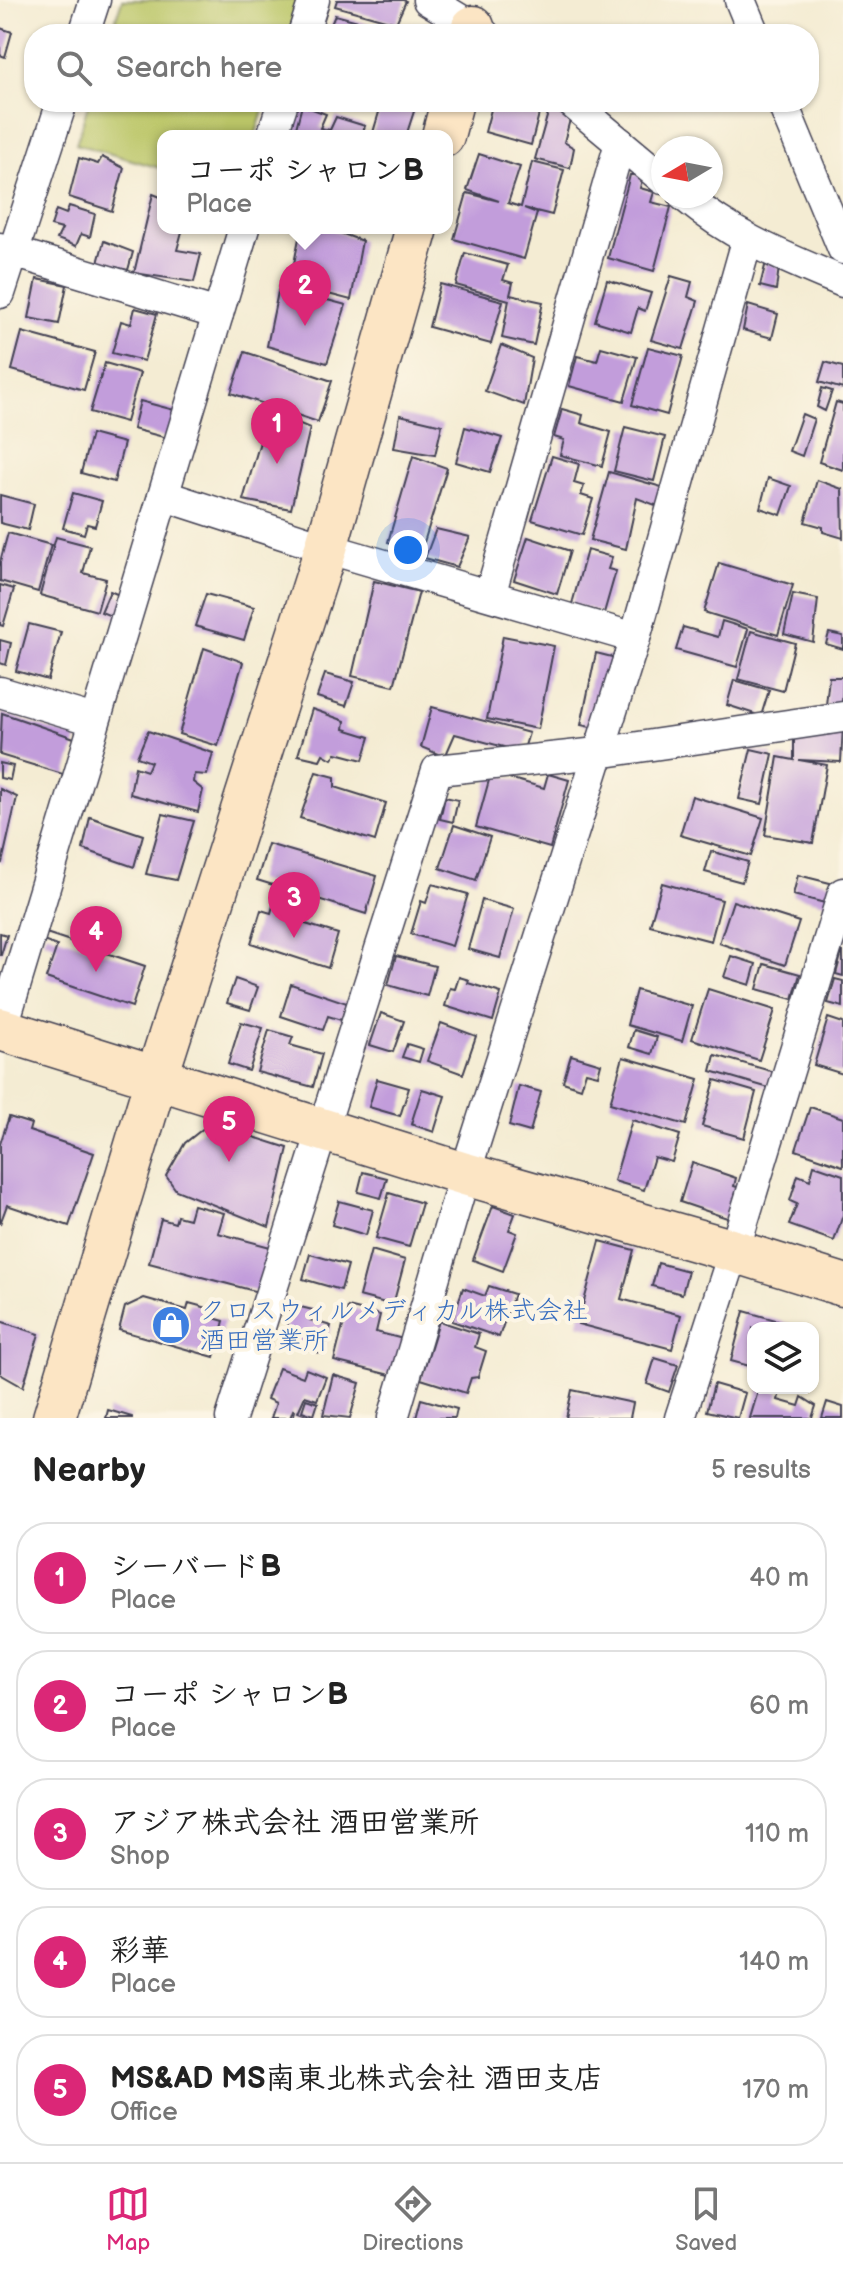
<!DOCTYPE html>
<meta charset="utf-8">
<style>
body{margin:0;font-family:"Balsamiq Sans","Klee One",sans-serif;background:#f2f2f2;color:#222}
.controls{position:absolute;right:24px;bottom:24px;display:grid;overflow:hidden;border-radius:16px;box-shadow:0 2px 6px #0004}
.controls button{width:72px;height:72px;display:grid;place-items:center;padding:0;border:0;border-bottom:2px solid #e0e0e0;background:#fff;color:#222;font:40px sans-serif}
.compass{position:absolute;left:651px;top:136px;width:72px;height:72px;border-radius:50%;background:#fff;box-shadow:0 2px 6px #0004;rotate:260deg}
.you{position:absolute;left:408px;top:550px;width:28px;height:28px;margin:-20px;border:6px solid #fff;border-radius:50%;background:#1a73e8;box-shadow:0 0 0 12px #1a73e833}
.badge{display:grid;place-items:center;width:52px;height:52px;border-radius:50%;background:#db2777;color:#fff;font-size:26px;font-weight:700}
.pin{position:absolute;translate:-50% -66px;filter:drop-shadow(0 2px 4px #0008)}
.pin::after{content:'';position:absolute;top:42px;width:28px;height:24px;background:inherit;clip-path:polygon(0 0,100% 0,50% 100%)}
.popup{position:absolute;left:157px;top:130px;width:296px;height:104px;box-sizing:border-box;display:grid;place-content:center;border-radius:16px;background:#fff;filter:drop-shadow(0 2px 6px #0005);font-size:26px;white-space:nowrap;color:#767676}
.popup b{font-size:30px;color:#222}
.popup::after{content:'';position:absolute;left:50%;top:100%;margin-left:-16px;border:16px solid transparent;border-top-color:#fff}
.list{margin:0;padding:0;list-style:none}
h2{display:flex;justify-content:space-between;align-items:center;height:104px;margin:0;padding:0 32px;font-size:34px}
h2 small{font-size:26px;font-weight:400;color:#767676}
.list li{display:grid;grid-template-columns:52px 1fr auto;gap:24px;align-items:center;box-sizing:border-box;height:112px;margin:0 16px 16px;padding:0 16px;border:2px solid #e0e0e0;border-radius:32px}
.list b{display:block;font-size:30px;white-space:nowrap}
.list p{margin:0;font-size:26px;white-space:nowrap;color:#767676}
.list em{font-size:26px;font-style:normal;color:#767676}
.icon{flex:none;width:44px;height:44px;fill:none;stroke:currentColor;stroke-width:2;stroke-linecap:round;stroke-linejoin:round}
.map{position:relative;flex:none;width:843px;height:1418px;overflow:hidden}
.search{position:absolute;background:#fff;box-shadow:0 2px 6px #0004;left:24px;right:24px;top:24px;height:88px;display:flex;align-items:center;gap:20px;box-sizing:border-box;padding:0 28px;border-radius:32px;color:#767676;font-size:30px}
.sheet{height:744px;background:#fff}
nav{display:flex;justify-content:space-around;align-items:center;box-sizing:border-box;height:112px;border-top:2px solid #e0e0e0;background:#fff;font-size:22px;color:#767676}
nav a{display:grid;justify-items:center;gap:4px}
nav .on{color:#db2777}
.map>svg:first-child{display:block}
</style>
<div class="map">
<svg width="843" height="1418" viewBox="0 0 843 1418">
<rect width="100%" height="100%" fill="#fcf5e5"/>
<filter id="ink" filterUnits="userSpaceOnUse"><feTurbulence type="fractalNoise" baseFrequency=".0125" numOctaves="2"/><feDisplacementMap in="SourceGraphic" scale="16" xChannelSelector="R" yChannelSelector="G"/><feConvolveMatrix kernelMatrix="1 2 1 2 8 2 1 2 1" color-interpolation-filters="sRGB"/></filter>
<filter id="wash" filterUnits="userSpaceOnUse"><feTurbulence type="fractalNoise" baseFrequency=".006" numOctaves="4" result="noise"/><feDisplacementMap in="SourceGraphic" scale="32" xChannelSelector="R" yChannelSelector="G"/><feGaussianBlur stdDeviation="1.8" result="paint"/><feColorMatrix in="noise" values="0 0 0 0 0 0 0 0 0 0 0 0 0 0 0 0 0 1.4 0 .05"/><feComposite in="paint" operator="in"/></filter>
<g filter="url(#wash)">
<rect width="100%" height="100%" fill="#f4ecd3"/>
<g fill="#bbc668" stroke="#6e7452" stroke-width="2">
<path d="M122 0H300L289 34H111Z"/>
<path d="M89 102H266L255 136H163V169L76 144Z"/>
</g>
<g id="blocks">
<g fill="#c29ddb">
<path d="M337 0H403L406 1 396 23 335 6Z"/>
<path d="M335 15 396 31 395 34H327Z"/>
<path d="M0 28 12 32 5 57 0 55Z"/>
<path d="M382 102H417L406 136H372Z"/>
<path d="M493 102H525L541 106 531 145 485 132Z"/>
<path d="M302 105 326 114 320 128 330 130 336 117 365 126 361 136H294Z"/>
<path d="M550 106 572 112 564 142 574 148 570 168 535 159Z"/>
<path d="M479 154 520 167 508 203 521 207 532 162 564 170 552 215 524 208 537 213 524 259 454 239 467 193 499 201 467 190Z"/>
<path d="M102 157 124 168 112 211 69 197 79 158 98 164Z"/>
<path d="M630 175H643L640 188 654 192 651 202 671 207 654 271 608 258Z"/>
<path d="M153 194 163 198V228H183L177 250 201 254 194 282 134 273Z"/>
<path d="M69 206 95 214 90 237 81 234 76 246 57 239 62 229 51 226 56 210 66 214Z"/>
<path d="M301 228H327L362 241 351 300 290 284Z"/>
<path d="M104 241 133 252 128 270 98 263Z"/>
<path d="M465 253 508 265 503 280 513 283 510 295 543 302 534 345 502 338 509 300 456 285Z"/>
<path d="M766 262 779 267 776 290 760 286Z"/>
<path d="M671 276 692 282 688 297 698 301 683 349 651 340Z"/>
<path d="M37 279 67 285 59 324 29 318Z"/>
<path d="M607 280 651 293 645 311 638 308 631 332 595 321Z"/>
<path d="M440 284 503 301 491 344 429 327Z"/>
<path d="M279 287 346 305 327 363 267 346Z"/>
<path d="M748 305 778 314 772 338 743 330Z"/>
<path d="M135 308 157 314 144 361 112 353 121 321 131 324Z"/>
<path d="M22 332 95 352 84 390 12 370Z"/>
<path d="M501 345 532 358 524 405 485 391Z"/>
<path d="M601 347 637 357 624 401 569 386 577 356 597 361Z"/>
<path d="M648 347 683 356 667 415 632 405Z"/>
<path d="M245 352 332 381 318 422 231 393Z"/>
<path d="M825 362 843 367V389L819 382Z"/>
<path d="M105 363 140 373 126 422 90 412Z"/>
<path d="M822 388 832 391 825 411 817 407Z"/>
<path d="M140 401 178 411 171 439 133 429Z"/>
<path d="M836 402 843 404V470L819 462Z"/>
<path d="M562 409 583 415 581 423 611 432 602 466 560 455 564 440 554 437Z"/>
<path d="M269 411 310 428 291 509 243 500Z"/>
<path d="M802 414 814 419 802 456 789 451Z"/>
<path d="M400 415 442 425 435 455 394 448Z"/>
<path d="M465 427 502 438 490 472 456 462Z"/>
<path d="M625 427 665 437 654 481 614 471Z"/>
<path d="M91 434 124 443 114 482 81 473Z"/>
<path d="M413 456 447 468 421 552 388 542Z"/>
<path d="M552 456 579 464 574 483 584 486 581 495 593 499 582 535 532 520Z"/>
<path d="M609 472 665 488 658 506 637 498 626 549 590 540Z"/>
<path d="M768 478 791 486 781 515 760 508Z"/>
<path d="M817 480 842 489 843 538 823 532V527L805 522Z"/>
<path d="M73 493 102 501 95 526 87 524 84 534 63 528Z"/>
<path d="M0 495 34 504 28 530 0 523Z"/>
<path d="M436 529 470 537 457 567 425 558Z"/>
<path d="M8 533 51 545 38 592 0 581V562Z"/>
<path d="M56 537 90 546 83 573 106 579 97 611 40 595Z"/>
<path d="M528 537 570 551 557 594 514 580Z"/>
<path d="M587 550 612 557 608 569 616 571 604 613 572 604Z"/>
<path d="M719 563 793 585 778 635 704 612Z"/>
<path d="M374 581 419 592 394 686 352 676Z"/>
<path d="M0 585 14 589 3 626 0 625Z"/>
<path d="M110 591 130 600 121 620 101 612Z"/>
<path d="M206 594 254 607 244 640 195 626Z"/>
<path d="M793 594 818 599 813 642 784 634Z"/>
<path d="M722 621 748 629 737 667 676 650 683 627 718 637Z"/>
<path d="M29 624 61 632 48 680 16 671Z"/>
<path d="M751 631 795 643 783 691 738 679Z"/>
<path d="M829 633 843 636V649L826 644Z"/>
<path d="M503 636 554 646 538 729 487 719Z"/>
<path d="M0 640 11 643 6 665 0 663Z"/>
<path d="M204 648 243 662 218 746 179 734Z"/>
<path d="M596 653 616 658 600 729 581 725Z"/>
<path d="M325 674 354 682 346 706 317 697Z"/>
<path d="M829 677H843L842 706 826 705Z"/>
<path d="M734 680 769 690 761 716 727 705Z"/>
<path d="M432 707 529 733 523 752 455 734 445 757 421 747Z"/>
<path d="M312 709 345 721 344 729 370 737 363 760 336 753 332 759 323 754 320 760 298 755Z"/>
<path d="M2 713 77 739 66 775 0 755Z"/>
<path d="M843 726 841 762 799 760 827 765 813 843 765 835 778 757 794 760V728Z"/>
<path d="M148 731 213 753 207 775 194 774 193 782 203 790 198 812 130 794 135 767 147 771 151 762 137 757Z"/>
<path d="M751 749 773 754 762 804 739 799Z"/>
<path d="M0 763 13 766 10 780 0 778Z"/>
<path d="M316 772 335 777V787L386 803 375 841 300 818Z"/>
<path d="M491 773 544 788 548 774 569 780 550 848 476 827Z"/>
<path d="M0 789 17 797 2 863 0 862Z"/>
<path d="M692 796 763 818 751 856 680 835Z"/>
<path d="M445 797 458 800 453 822 440 819Z"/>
<path d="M163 814 194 821 176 880 146 874Z"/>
<path d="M90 817 143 835 134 867 83 849Z"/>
<path d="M454 825 490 837 476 880 440 868Z"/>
<path d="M268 844 377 876 366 914 257 880Z"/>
<path d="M711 851 748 862 742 882 705 872Z"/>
<path d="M798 875 834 884 829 904 793 895Z"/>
<path d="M662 883 722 900 711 941 650 925Z"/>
<path d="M432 884 468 894 452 946 411 934 421 901 426 903Z"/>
<path d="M482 900 514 909 500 958 468 949Z"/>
<path d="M733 901 799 922 785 965 719 943Z"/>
<path d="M273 906 288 911 286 918 338 934 328 968 251 943 261 910 271 913Z"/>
<path d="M0 933 7 935 1 955H0Z"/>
<path d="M46 933 145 966 132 1007 46 978 57 946 43 941Z"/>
<path d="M842 952H843V976L836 974Z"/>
<path d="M396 956 435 966 427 996 388 985Z"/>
<path d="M731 956 756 964 750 985 724 977Z"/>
<path d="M764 964 800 974 793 999 757 989Z"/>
<path d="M459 977 469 980 468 983 501 993 493 1021 445 1006 450 988 455 989Z"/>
<path d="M235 979 258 987 250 1010 227 1003Z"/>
<path d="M835 979 843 981V1007L828 1003Z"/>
<path d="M291 984 347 1003 341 1020 328 1016 323 1030 281 1016Z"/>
<path d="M708 989 775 1010 759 1060 692 1039Z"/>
<path d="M636 990 692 1006 682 1041 627 1025Z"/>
<path d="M381 1013 404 1021 393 1052 370 1045Z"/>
<path d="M828 1018 843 1023V1074L814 1065Z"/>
<path d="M241 1022 263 1028 249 1071 228 1064Z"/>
<path d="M441 1023 476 1036 463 1074 427 1061Z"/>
<path d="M269 1030 293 1037 290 1045 322 1054 313 1087 257 1072Z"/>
<path d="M634 1030 657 1037 652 1054 629 1047Z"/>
<path d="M407 1044 423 1049 419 1062 402 1057Z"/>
<path d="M571 1055 601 1064 598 1075 586 1072 581 1088 563 1082Z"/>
<path d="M715 1055 774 1072 769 1088 711 1071Z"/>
<path d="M623 1057 699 1079 686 1125 610 1103Z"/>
<path d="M377 1079 409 1088 400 1116 369 1107Z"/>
<path d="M715 1080 756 1092 744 1138 702 1126Z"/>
<path d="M519 1086 541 1092 530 1132 509 1126Z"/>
<path d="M422 1089 445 1096 434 1132 411 1124Z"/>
<path d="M810 1107 843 1118V1166L796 1150Z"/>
<path d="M9 1117 31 1124 29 1131 94 1153 69 1226 7 1205 0 1224V1144Z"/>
<path d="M632 1120 680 1135 672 1162 654 1157 644 1190 614 1181Z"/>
<path d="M210 1123 288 1148 269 1227 176 1190 166 1176 185 1143Z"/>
<path d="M692 1163 736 1178 734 1186 740 1188 730 1219 680 1202Z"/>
<path d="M814 1165 843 1175V1215L834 1241 789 1225 797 1204 790 1201 798 1175 810 1180Z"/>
<path d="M363 1172 387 1178 381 1198 358 1192Z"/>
<path d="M389 1193 422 1203 409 1247 376 1238Z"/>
<path d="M339 1201 373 1210 366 1235 332 1225Z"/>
<path d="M193 1205 224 1213 218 1233 274 1248 262 1293 149 1263 161 1219 175 1223 177 1216 189 1219Z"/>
<path d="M493 1206 515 1214 509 1230 517 1233 503 1271 473 1260Z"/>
<path d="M600 1241 634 1250 621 1299 681 1315 672 1349 578 1324Z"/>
<path d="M371 1250 405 1260 393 1305 359 1296Z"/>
<path d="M310 1254 348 1265 341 1290 303 1279Z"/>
<path d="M658 1263 688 1271 682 1294 652 1286Z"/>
<path d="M489 1286 514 1294 499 1337 452 1321 463 1288 485 1296Z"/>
<path d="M144 1298 187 1310 189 1303 211 1309 210 1317 224 1321 214 1357 119 1330 125 1307Z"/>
<path d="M292 1305 313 1310 310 1320 331 1326 323 1354 282 1341Z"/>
<path d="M348 1307 380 1315 376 1332 407 1340 398 1377 334 1361Z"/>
<path d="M744 1311 800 1327V1328H753V1367L731 1361Z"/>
<path d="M0 1321 39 1334 23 1387 0 1374Z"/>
<path d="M439 1321 479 1334 475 1347 486 1351 478 1377 471 1378 466 1393 421 1379Z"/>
<path d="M655 1358 678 1365 669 1392 647 1384Z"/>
<path d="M279 1368 303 1377 306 1369 326 1377 317 1400 305 1396 298 1412 315 1418H293L295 1411 293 1410 290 1418H271L276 1403 267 1399Z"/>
<path d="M333 1375 360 1383 350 1418 323 1415Z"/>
<path d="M714 1384 745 1393 738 1418 707 1411Z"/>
<path d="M759 1388 780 1392 778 1400 799 1406 802 1397 816 1406 812 1418H750Z"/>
<path d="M572 1390 633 1403 630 1418H566Z"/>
<path d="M306 1399 318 1403 314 1415 302 1411Z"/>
<path d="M421 1399 457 1409 455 1418H416Z"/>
<path d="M827 1402 843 1407V1418H822Z"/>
<path d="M108 1410 132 1417V1418H106Z"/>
</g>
</g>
</g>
<g filter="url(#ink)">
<use href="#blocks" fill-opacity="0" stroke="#424052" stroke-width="2"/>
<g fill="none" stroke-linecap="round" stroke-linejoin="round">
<g stroke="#424052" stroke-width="33">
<g id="street">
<path d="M428 0 484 34"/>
<path d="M740 0 754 34"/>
<path d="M84 34 95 0"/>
<path d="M303 34 314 0"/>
<path d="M571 102 663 179"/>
<path d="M782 102 843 249"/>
<path d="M272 136 283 102"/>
<path d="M684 196C736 239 782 256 843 282"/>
<path d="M0 248 218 314 0 1036"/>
<path d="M0 293 62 102"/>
<path d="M218 314 244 228"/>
<path d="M165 496 326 548 635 638"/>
<path d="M490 595 620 143"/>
<path d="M0 692 94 720"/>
<path d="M231 1418 437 770 598 753 843 717"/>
<path d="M393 1418 465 1174 635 638 747 241"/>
<path d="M680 1418 734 1251 843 893"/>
</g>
</g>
<g stroke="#424052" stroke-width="45">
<g id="secondary">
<path d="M471 34 473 27"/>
<path d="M443 136 452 102"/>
<path d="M0 1029 465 1174 734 1251 843 1285"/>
<path d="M54 1418 156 1079 326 548 417 228"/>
</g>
</g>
<use href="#street" stroke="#fff" stroke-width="30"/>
<use href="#secondary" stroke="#fce5c4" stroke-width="42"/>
</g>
</g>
<defs>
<g id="shop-disc" transform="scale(2)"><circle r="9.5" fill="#3f7fe0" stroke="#fcf5e5"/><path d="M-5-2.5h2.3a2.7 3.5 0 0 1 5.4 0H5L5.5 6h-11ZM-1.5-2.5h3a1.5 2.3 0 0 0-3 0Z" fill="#fff"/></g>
</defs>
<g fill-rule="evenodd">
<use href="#shop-disc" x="171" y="1325"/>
</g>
<g text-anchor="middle" stroke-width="8" stroke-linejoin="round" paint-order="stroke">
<g font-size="26" fill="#366cbe" stroke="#fcf5e5" text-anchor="start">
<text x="199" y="1319">クロスウィルメディカル株式会社<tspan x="199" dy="30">酒田営業所</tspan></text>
</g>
</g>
</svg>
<div class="controls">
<button><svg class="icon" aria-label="layers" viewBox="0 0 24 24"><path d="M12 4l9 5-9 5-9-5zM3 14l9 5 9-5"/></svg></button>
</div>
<svg class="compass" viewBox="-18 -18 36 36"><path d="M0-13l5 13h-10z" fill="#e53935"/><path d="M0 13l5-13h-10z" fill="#767676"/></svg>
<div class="you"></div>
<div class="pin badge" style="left:277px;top:464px">1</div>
<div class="pin badge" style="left:305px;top:326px">2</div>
<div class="popup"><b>コーポ シャロンB</b>Place</div>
<div class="pin badge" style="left:294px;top:938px">3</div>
<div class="pin badge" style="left:96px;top:972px">4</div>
<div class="pin badge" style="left:229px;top:1162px">5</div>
<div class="search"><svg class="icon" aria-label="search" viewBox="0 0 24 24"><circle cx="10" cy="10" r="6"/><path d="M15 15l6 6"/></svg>Search here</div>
</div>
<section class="sheet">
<h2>Nearby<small>5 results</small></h2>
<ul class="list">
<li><span class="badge">1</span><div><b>シーバードB</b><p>Place</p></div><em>40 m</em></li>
<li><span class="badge">2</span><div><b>コーポ シャロンB</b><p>Place</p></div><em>60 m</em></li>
<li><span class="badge">3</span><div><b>アジア株式会社 酒田営業所</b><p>Shop</p></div><em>110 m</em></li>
<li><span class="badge">4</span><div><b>彩華</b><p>Place</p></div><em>140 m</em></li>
<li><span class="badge">5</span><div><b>MS&amp;AD MS南東北株式会社 酒田支店</b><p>Office</p></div><em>170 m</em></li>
</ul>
</section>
<nav>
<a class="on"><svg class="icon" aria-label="map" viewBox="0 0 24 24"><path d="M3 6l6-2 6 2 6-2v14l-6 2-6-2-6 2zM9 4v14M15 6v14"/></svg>Map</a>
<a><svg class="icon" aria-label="directions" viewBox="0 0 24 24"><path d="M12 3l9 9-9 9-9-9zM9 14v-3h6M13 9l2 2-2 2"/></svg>Directions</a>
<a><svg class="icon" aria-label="saved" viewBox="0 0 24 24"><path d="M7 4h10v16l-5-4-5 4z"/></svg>Saved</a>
</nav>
